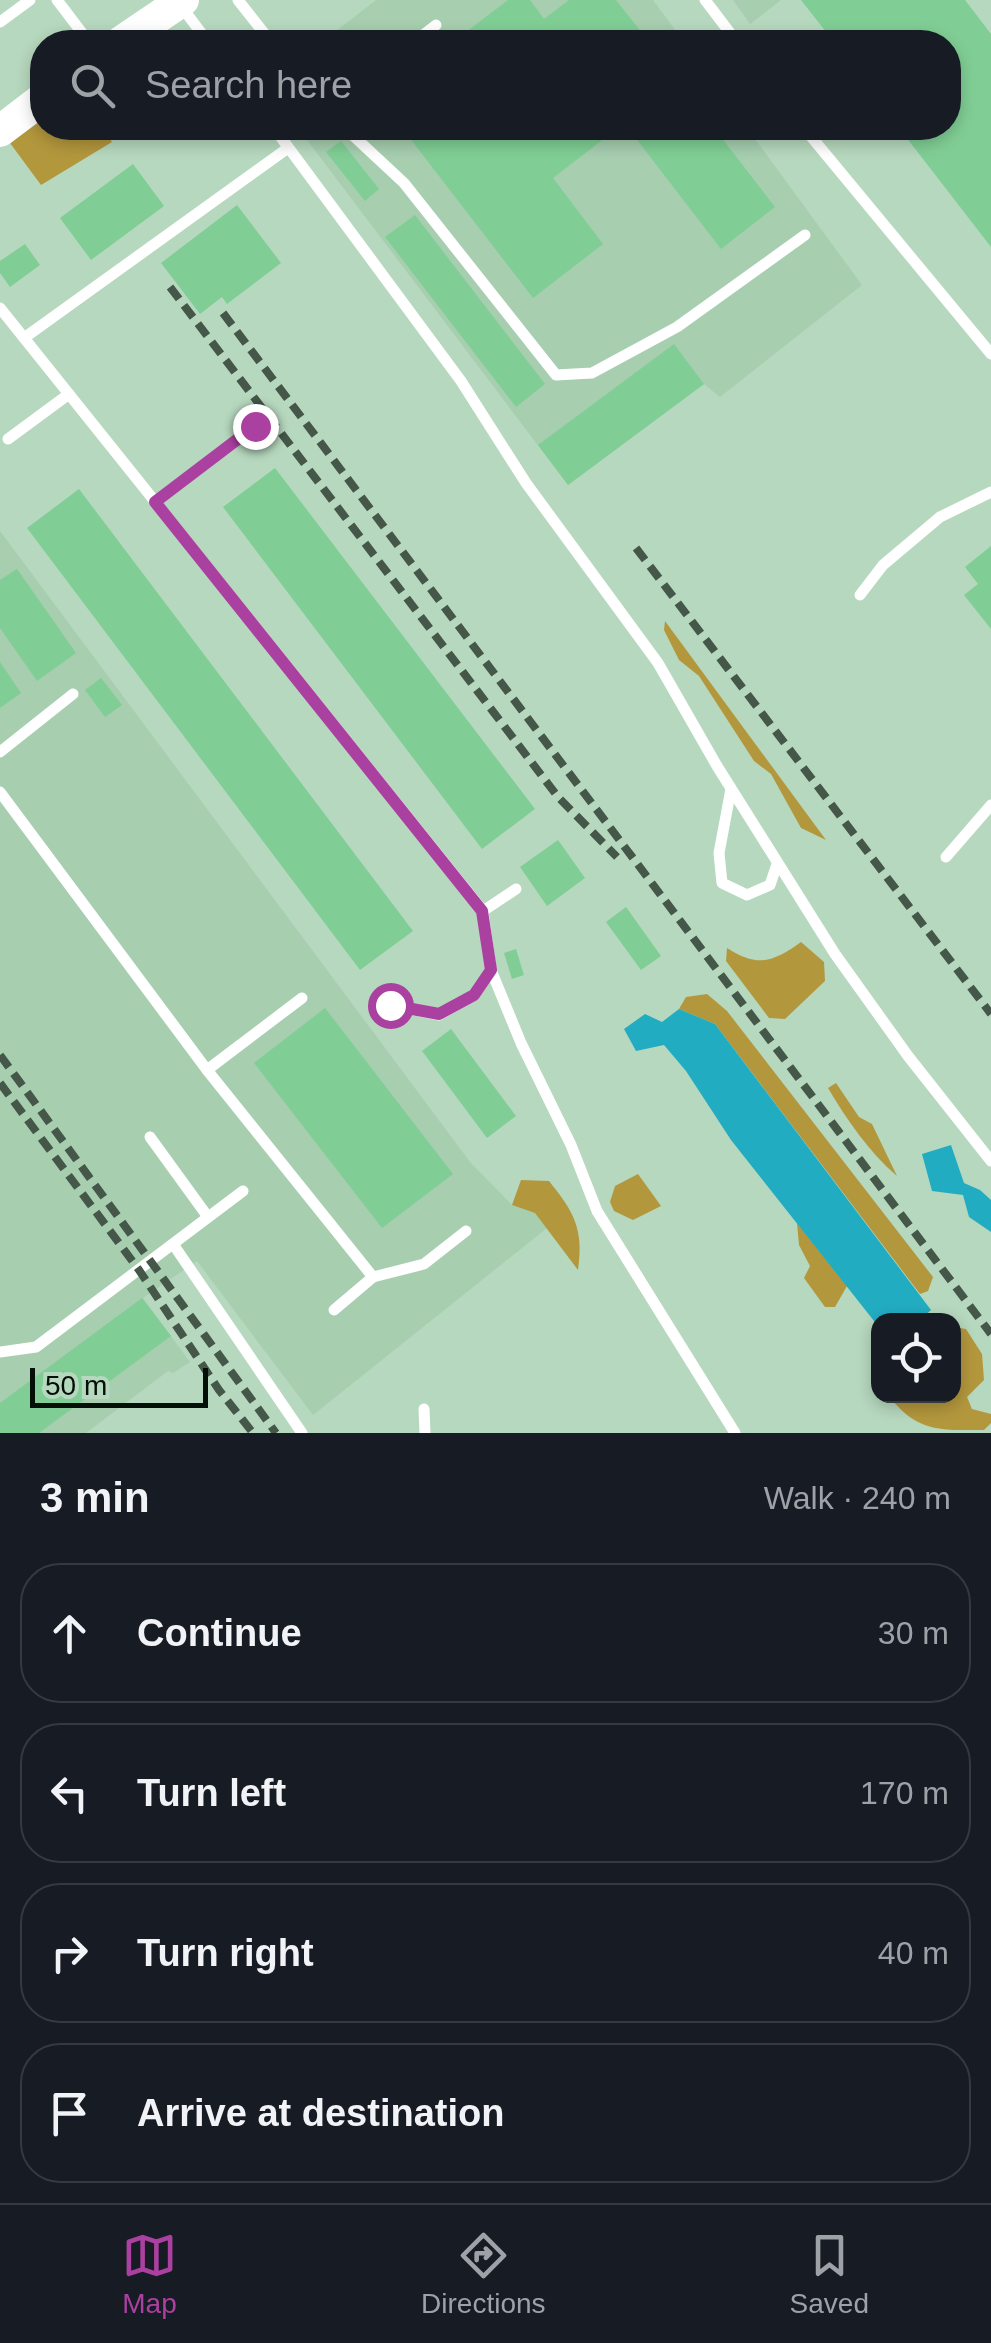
<!DOCTYPE html>
<meta charset="utf-8">
<style>
body{margin:0;font-family:Helvetica,sans-serif;background:#242831;color:#f1f3f6}
.controls{position:absolute;right:30px;bottom:30px;display:grid;overflow:hidden;border-radius:20px;box-shadow:0 5px 15px #0003}
.controls button{width:90px;height:90px;display:grid;place-items:center;padding:0;border:0;border-bottom:2px solid #363941;background:#171b24;color:#f1f3f6;font:50px sans-serif}
.scale{position:absolute;left:30px;bottom:25px;width:178px;box-sizing:border-box;padding-left:10px;border:5px solid #040f07;border-top:0;font-size:28px;line-height:35px;white-space:nowrap;color:#040f07;-webkit-text-stroke:8px #b6d8be;paint-order:stroke}
.stop{position:absolute;width:30px;height:30px;margin:-22px;border:8px solid #aa40a0;border-radius:50%;background:#fff}
.stop.end{background:#aa40a0;border-color:#fff;box-shadow:0 2px 10px #0008}
.list{margin:0;padding:0;list-style:none}
h2{display:flex;justify-content:space-between;align-items:center;height:130px;margin:0;padding:0 40px;font-size:42px}
h2 small{font-size:32px;font-weight:400;color:#9ea1a6}
.list li{display:grid;grid-template-columns:65px 1fr auto;gap:30px;align-items:center;box-sizing:border-box;height:140px;margin:0 20px 20px;padding:0 20px;border:2px solid #363941;border-radius:40px}
.list b{display:block;font-size:38px;white-space:nowrap}
.list em{font-size:32px;font-style:normal;color:#9ea1a6}
.icon{flex:none;width:55px;height:55px;fill:none;stroke:currentColor;stroke-width:2;stroke-linecap:round;stroke-linejoin:round}
.map{position:relative;flex:none;width:991px;height:1433px;overflow:hidden}
.search{position:absolute;background:#171b24;box-shadow:0 5px 15px #0003;left:30px;right:30px;top:30px;height:110px;display:flex;align-items:center;gap:25px;box-sizing:border-box;padding:0 35px;border-radius:40px;color:#9ea1a6;font-size:38px}
.sheet{height:770px;background:#171b24}
nav{display:flex;justify-content:space-around;align-items:center;box-sizing:border-box;height:140px;border-top:2px solid #363941;background:#171b24;font-size:28px;color:#9ea1a6}
nav a{display:grid;justify-items:center;gap:5px}
nav .on{color:#aa40a0}
.map>svg:first-child{display:block}
</style>
<div class="map">
<svg width="991" height="1433" viewBox="0 0 991 1433">
<rect width="100%" height="100%" fill="#b6d8be"/>
<g fill="#a6ceaf">
<path d="M376 0H653L684 42H322Z"/>
<path d="M733 0H781L750 24Z"/>
<path d="M298 128H747L862 285 720 397 704 384 568 485Z"/>
<path d="M0 531 470 1162 512 1205 535 1213 547 1228 313 1415 197 1261 143 1298 190 1362 173 1373 168 1371 86 1433H0Z"/>
</g>
<g fill="#b3973d">
<path d="M42 120V128H102L112 142 41 185 10 143Z"/>
<path d="M665 621 826 840 801 828 771 774 754 761 699 676 679 660 664 630Z"/>
<path d="M801 942 824 962 825 981 785 1019 769 1018 726 961 727 948C758 968 773 962 801 942Z"/>
<path d="M707 994 727 1011 933 1277 928 1291 920 1294 715 1024 679 1009 686 997Z"/>
<path d="M836 1083 859 1117 872 1124 897 1176C869 1152 847 1120 828 1088Z"/>
<path d="M638 1174 661 1206 633 1220 614 1211 610 1202 615 1186Z"/>
<path d="M521 1180 549 1181C574 1212 584 1229 578 1270L535 1213 512 1205Z"/>
<path d="M797 1223 847 1286 835 1307H825L804 1278 810 1266 799 1245Z"/>
<path d="M954 1327 966 1329 982 1354 984 1380 967 1397 972 1409 991 1414V1423L984 1430C941 1430 917 1433 889 1396H954Z"/>
</g>
<g fill="#22acc2">
<path d="M679 1009 715 1024 931 1310 920 1320H878V1326L731 1140 686 1071 664 1045 636 1051 624 1029 645 1014 662 1022Z"/>
<path d="M951 1145 964 1183 980 1190 991 1200V1232L969 1217 963 1195 932 1191 922 1154Z"/>
</g>
<g fill="#80ce95">
<path d="M508 0H530L544 19 569 0H616L649 42H453Z"/>
<path d="M801 0H965L991 34V247L899 128H948V42H834Z"/>
<path d="M402 128H618L553 178 603 244 533 298Z"/>
<path d="M628 128H714L775 207 721 249Z"/>
<path d="M341 141 379 189 365 201 326 152Z"/>
<path d="M133 164 164 206 91 260 60 218Z"/>
<path d="M237 205 281 263 227 304 222 297 200 314 161 263Z"/>
<path d="M415 215 545 384 516 407 385 237Z"/>
<path d="M25 244 40 265 10 287 0 273V261Z"/>
<path d="M674 344 704 384 568 485 538 445Z"/>
<path d="M275 468 535 809 482 849 223 507Z"/>
<path d="M79 489 413 931 360 970 27 528Z"/>
<path d="M991 546V629L964 595 978 584 965 567Z"/>
<path d="M17 569 76 653 37 681 0 628V580Z"/>
<path d="M0 662 21 693 0 708Z"/>
<path d="M101 678 122 705 105 717 85 690Z"/>
<path d="M558 840 585 878 547 906 520 867Z"/>
<path d="M626 907 661 956 641 970 606 922Z"/>
<path d="M516 949 524 975 512 979 504 953Z"/>
<path d="M325 1008 453 1174 382 1228 254 1063Z"/>
<path d="M451 1029 516 1116 487 1138 422 1051Z"/>
<path d="M142 1298 171 1336 39 1433H0V1403Z"/>
</g>
<g fill="none" stroke-linecap="round" stroke-linejoin="round">
<g stroke="#fff" stroke-width="11">
<path d="M57 0 89 42"/>
<path d="M238 0 271 42"/>
<path d="M705 0 737 42"/>
<path d="M181 6 208 42"/>
<path d="M0 22 30 0"/>
<path d="M414 42 436 25"/>
<path d="M274 128 461 381 526 483 658 663 717 766 835 954 908 1056 991 1161"/>
<path d="M345 128 404 183 556 375 592 373 677 327 805 235"/>
<path d="M804 128 991 354"/>
<path d="M0 308 483 911 491 970 521 1043 571 1145 597 1211 735 1433"/>
<path d="M24 338 288 148"/>
<path d="M8 439 69 394"/>
<path d="M155 502 255 426"/>
<path d="M860 595 883 565 940 517 991 492"/>
<path d="M0 752 73 694"/>
<path d="M731 789 719 853 722 883 747 895 770 885 777 864"/>
<path d="M0 792 207 1070 373 1277"/>
<path d="M946 857 991 805"/>
<path d="M483 911 516 889"/>
<path d="M390 1005 439 1015 474 995 491 970"/>
<path d="M207 1070 302 998"/>
<path d="M150 1137 208 1217"/>
<path d="M173 1244 302 1433"/>
<path d="M334 1310 373 1277 424 1264 466 1231"/>
<path d="M0 1352 36 1347 243 1191"/>
<path d="M424 1409 425 1433"/>
</g>
<g stroke="#fff" stroke-width="32">
<path d="M121 42 183 0"/>
<path d="M0 131 42 99"/>
</g>
<g stroke="#445749" stroke-width="8" stroke-dasharray="15 8" stroke-linecap="butt">
<path d="M170 287 558 797 617 857"/>
<path d="M223 313 991 1334"/>
<path d="M636 548 991 1014"/>
<path d="M0 1055 276 1433"/>
<path d="M0 1083 139 1270 219 1390 253 1433"/>
</g>
</g>
<g fill="none" stroke-linecap="round" stroke-linejoin="round">
<path stroke="#aa40a0" stroke-width="12" d="M255 426 155 502 482 911 491 970 474 995 439 1014 390 1005"/>
</g>
</svg>
<div class="controls">
<button><svg class="icon" aria-label="locate" viewBox="0 0 24 24"><circle cx="12" cy="12" r="6"/><path d="M12 2v4M12 18v4M2 12h4M18 12h4"/></svg></button>
</div>
<div class="scale">50 m</div>
<div class="stop" style="left:390px;top:1005px"></div>
<div class="stop end" style="left:255px;top:426px"></div>
<div class="search"><svg class="icon" aria-label="search" viewBox="0 0 24 24"><circle cx="10" cy="10" r="6"/><path d="M15 15l6 6"/></svg>Search here</div>
</div>
<section class="sheet">
<h2>3 min<small>Walk · 240 m</small></h2>
<ul class="list">
<li><svg class="icon" aria-label="ahead" viewBox="0 0 24 24"><path d="M12 20V5M6 11l6-6 6 6"/></svg><div><b>Continue</b></div><em>30 m</em></li>
<li><svg class="icon" aria-label="left" viewBox="0 0 24 24"><path d="M17 20v-9H6M10 6l-5 5 5 5"/></svg><div><b>Turn left</b></div><em>170 m</em></li>
<li><svg class="icon" aria-label="right" viewBox="0 0 24 24"><path d="M7 20v-9h11M14 6l5 5-5 5"/></svg><div><b>Turn right</b></div><em>40 m</em></li>
<li><svg class="icon" aria-label="arrive" viewBox="0 0 24 24"><path d="M6 21V4h12l-3 4 3 4H6"/></svg><div><b>Arrive at destination</b></div></li>
</ul>
</section>
<nav>
<a class="on"><svg class="icon" aria-label="map" viewBox="0 0 24 24"><path d="M3 6l6-2 6 2 6-2v14l-6 2-6-2-6 2zM9 4v14M15 6v14"/></svg>Map</a>
<a><svg class="icon" aria-label="directions" viewBox="0 0 24 24"><path d="M12 3l9 9-9 9-9-9zM9 14v-3h6M13 9l2 2-2 2"/></svg>Directions</a>
<a><svg class="icon" aria-label="saved" viewBox="0 0 24 24"><path d="M7 4h10v16l-5-4-5 4z"/></svg>Saved</a>
</nav>
